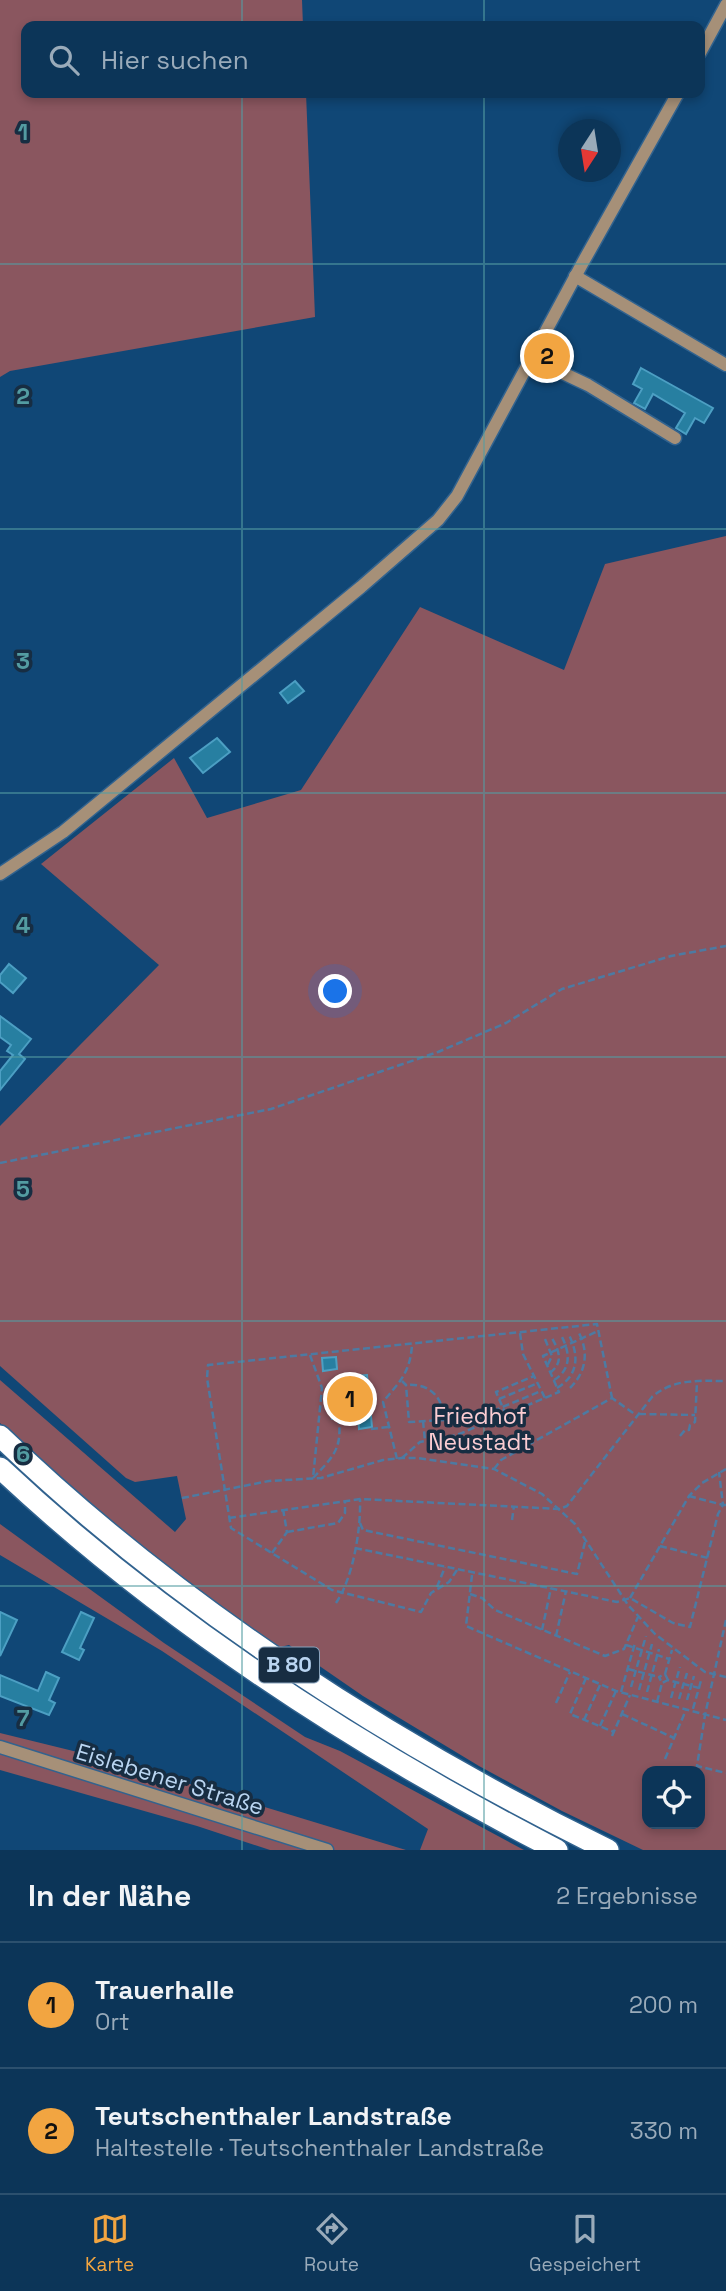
<!DOCTYPE html>
<html lang="de">
<meta charset="utf-8">
<style>
body{margin:0;font-family:"Space Grotesk",sans-serif;background:#153d5e;color:#f1f3f6}
.controls{position:absolute;right:21px;bottom:21px;display:grid;overflow:hidden;border-radius:14px;box-shadow:0 4px 10px #0003}
.controls button{width:63px;height:63px;display:grid;place-items:center;padding:0;border:0;border-bottom:2px solid #2c506e;background:#0c3558;color:#f1f3f6;font:35px sans-serif}
.compass{position:absolute;left:558px;top:119px;width:63px;height:63px;border-radius:50%;background:#0c3558;box-shadow:0 4px 10px #0003;rotate:192deg}
.you{position:absolute;left:336px;top:992px;width:24px;height:24px;margin:-18px;border:5px solid #fff;border-radius:50%;background:#1a73e8;box-shadow:0 0 0 10px #1a73e833}
.badge{display:grid;place-items:center;width:46px;height:46px;border-radius:50%;background:#f2a541;color:#111;font-size:23px;font-weight:700}
.pin{position:absolute;translate:-50% -50%;border:4px solid #fff;box-shadow:0 2px 7px #0006}
.list{margin:0;padding:0;list-style:none}
h2{display:flex;justify-content:space-between;align-items:center;height:91px;margin:0;padding:0 28px;font-size:30px}
h2 small{font-size:23px;font-weight:400;color:#9aabba}
.list li{display:grid;grid-template-columns:46px 1fr auto;gap:21px;align-items:center;box-sizing:border-box;height:126px;padding:0 28px;border-top:2px solid #2c506e}
.list b{display:block;font-size:26px;white-space:nowrap}
.list p{margin:0;font-size:23px;white-space:nowrap;color:#9aabba}
.list em{font-size:23px;font-style:normal;color:#9aabba}
.icon{flex:none;width:38px;height:38px;fill:none;stroke:currentColor;stroke-width:2;stroke-linecap:round;stroke-linejoin:round}
.map{position:relative;flex:none;width:726px;height:1850px;overflow:hidden}
.search{position:absolute;background:#0c3558;box-shadow:0 4px 10px #0003;left:21px;right:21px;top:21px;height:77px;display:flex;align-items:center;gap:18px;box-sizing:border-box;padding:0 24px;border-radius:14px;color:#9aabba;font-size:26px}
.sheet{height:343px;background:#0c3558}
nav{display:flex;justify-content:space-around;align-items:center;box-sizing:border-box;height:98px;border-top:2px solid #2c506e;background:#0c3558;font-size:19px;color:#9aabba}
nav a{display:grid;justify-items:center;gap:4px}
nav .on{color:#f2a541}
.map>svg:first-child{display:block}
</style>
<div class="map">
<svg width="726" height="1850" viewBox="0 0 726 1850">
<rect width="100%" height="100%" fill="#104776"/>
<g fill="#8a565f" fill-rule="evenodd">
<path d="M0 0H302L303 26H26V93H306L315 317 10 371 0 377Z"/>
<path d="M726 536V1850H643L562 1811 479 1766 363 1696 289 1645 276 1648 119 1529 0 1423V1380L175 1532 186 1519 177 1476 135 1482 126 1478 0 1366V1126L159 965 41 864 174 758 207 818 301 790 420 607 564 670 605 564ZM647 1771H700V1824H647Z"/>
<path d="M0 1524 164 1643 305 1737 340 1751 524 1850H420L428 1829 162 1651 0 1555Z"/>
<path d="M0 1733 114 1761 406 1850H270L197 1826 0 1770Z"/>
</g>
<g fill="#277fa1" stroke="#4c9fc3" stroke-width="2">
<path d="M641 368 713 408 704 423 695 418 686 434 676 428 685 413 675 407 653 394 645 409 634 403 642 389 633 384Z"/>
<path d="M295 681 304 691 288 703 280 693Z"/>
<path d="M217 738 230 752 203 773 190 758Z"/>
<path d="M9 964 26 978 13 993 0 982V975Z"/>
<path d="M0 1016 31 1039 19 1054 25 1059 0 1090V1071L13 1055 7 1051 11 1045 0 1037Z"/>
<path d="M336 1357 337 1369 323 1371 322 1358Z"/>
<path d="M367 1375 372 1427 359 1429 358 1417 332 1419 329 1391 343 1390 342 1377Z"/>
<path d="M0 1612 17 1620 0 1656Z"/>
<path d="M81 1612 94 1618 80 1648 84 1650 79 1660 62 1652Z"/>
<path d="M46 1672 59 1678 49 1700 55 1703 49 1715 0 1696V1675L38 1691Z"/>
</g>
<g fill="none" stroke-linecap="round" stroke-linejoin="round">
<g stroke="#32638f" stroke-width="15">
<g id="minor">
<path d="M700 53 726 5"/>
<path d="M575 276 726 365"/>
<path d="M531 358 588 385 675 438"/>
<path d="M0 874 63 832 361 587 438 520 457 496 582 264 678 93"/>
<path d="M0 1747 327 1850"/>
</g>
</g>
<g stroke="#32638f" stroke-width="24">
<g id="highway">
<path d="M0 1436C175 1605 390 1743 608 1850"/>
<path d="M0 1468C164 1622 357 1747 557 1850"/>
</g>
</g>
<g stroke="#4d7aa2" stroke-width="2.5" stroke-dasharray="7 3.5" stroke-linecap="butt">
<path d="M0 1163 271 1109 438 1052 506 1023 562 989 671 956 726 946"/>
<path d="M520 1333 523 1354 545 1398"/>
<path d="M545 1339 552 1356 547 1366"/>
<path d="M310 1355 322 1388 313 1478"/>
<path d="M550 1373C564 1362 559 1351 552 1338"/>
<path d="M554 1380C572 1369 570 1352 561 1335"/>
<path d="M402 1381 406 1385 409 1422 444 1420C443 1397 430 1383 406 1385"/>
<path d="M557 1388C579 1375 579 1355 569 1335"/>
<path d="M570 1388C586 1372 589 1353 579 1333"/>
<path d="M499 1399 538 1383"/>
<path d="M493 1411 541 1391"/>
<path d="M639 1414 695 1415"/>
<path d="M506 1415 496 1392 534 1376"/>
<path d="M338 1419 339 1422 358 1420"/>
<path d="M423 1421 425 1441"/>
<path d="M371 1429 388 1427"/>
<path d="M680 1436 685 1430H689L690 1425 695 1422 697 1382"/>
<path d="M402 1458 420 1442 457 1435 559 1392 543 1356 598 1331"/>
<path d="M397 1459 383 1402C400 1381 410 1373 412 1345"/>
<path d="M494 1469 501 1460 612 1398 636 1415"/>
<path d="M313 1478C331 1459 342 1450 339 1422"/>
<path d="M689 1496 723 1505 719 1472"/>
<path d="M182 1498 269 1481 321 1478 383 1460 402 1458H417L494 1469 542 1494 575 1524 628 1605 655 1634 705 1672 726 1677"/>
<path d="M229 1518 360 1499 560 1509 567 1506 652 1397C674 1378 698 1381 726 1381"/>
<path d="M512 1520 514 1506"/>
<path d="M360 1523 363 1530 577 1574 585 1542"/>
<path d="M287 1532 338 1523 345 1513V1501"/>
<path d="M660 1546 708 1558"/>
<path d="M355 1548 617 1602 630 1598 673 1623 690 1627 718 1514 723 1505H726"/>
<path d="M272 1553 287 1532 283 1509"/>
<path d="M457 1570 449 1582 431 1593 421 1612 332 1590 231 1528 207 1378 208 1365 597 1324 612 1398"/>
<path d="M472 1575 466 1626 616 1691 726 1720"/>
<path d="M437 1587 445 1567"/>
<path d="M470 1594 482 1598 495 1610 605 1656 624 1649 638 1617"/>
<path d="M630 1598 689 1496 702 1483 726 1469"/>
<path d="M336 1603C353 1578 361 1530 360 1499"/>
<path d="M726 1620 705 1715 697 1766 726 1773"/>
<path d="M542 1630 551 1588"/>
<path d="M556 1636 566 1591"/>
<path d="M626 1645 669 1659"/>
<path d="M628 1669 659 1677"/>
<path d="M665 1674 672 1650"/>
<path d="M586 1678 570 1714 614 1732"/>
<path d="M668 1680 665 1674 659 1677 662 1683 668 1680 699 1688 692 1712"/>
<path d="M631 1687 646 1636"/>
<path d="M699 1688 701 1680"/>
<path d="M639 1690 652 1644"/>
<path d="M621 1692 635 1643"/>
<path d="M647 1692 659 1649"/>
<path d="M671 1698 680 1667"/>
<path d="M679 1699 687 1673"/>
<path d="M687 1700 694 1676"/>
<path d="M657 1702 662 1683"/>
<path d="M556 1703 570 1672"/>
<path d="M622 1714 674 1738"/>
<path d="M584 1720 600 1685"/>
<path d="M600 1726 616 1691"/>
<path d="M612 1736 630 1695"/>
<path d="M665 1759 686 1710"/>
</g>
<use href="#minor" stroke="#a69078" stroke-width="12"/>
<use href="#highway" stroke="#fff" stroke-width="21"/>
</g>
<path fill="none" stroke="#539ca2" stroke-width="2" stroke-opacity="0.55" d="M242 0V26M484 0V26M242 93V1850M484 93V1850M0 264H726M0 529H726M0 793H726M0 1057H726M0 1321H726M0 1586H726"/>
<g text-anchor="middle" stroke-width="7" stroke-linejoin="round" paint-order="stroke">
<rect fill="#172d42" stroke="#89a3bc" stroke-width="2" x="259" y="1647.5" width="60" height="35" rx="5"/>
<g font-size="21" font-weight="bold" fill="#bad5f1">
<text x="289" y="1672">B 80</text>
</g>
<g font-size="23" fill="#fbccd2" stroke="#172d42">
<text x="480" y="1424">Friedhof<tspan x="480" dy="26">Neustadt</tspan></text>
</g>
<g font-size="23" fill="#bad5f1" stroke="#172d42">
<text transform="translate(170 1779) rotate(17)" y="8">Eislebener Straße</text>
</g>
</g>
<g font-size="23" text-anchor="middle" font-weight="bold" fill="#539ca2" stroke="#172d42" stroke-width="7" stroke-linejoin="round" paint-order="stroke">
<text x="23" y="140">1</text>
<text x="23" y="404">2</text>
<text x="23" y="669">3</text>
<text x="23" y="933">4</text>
<text x="23" y="1197">5</text>
<text x="23" y="1462">6</text>
<text x="23" y="1726">7</text>
</g>
</svg>
<div class="controls">
<button><svg class="icon" aria-label="locate" viewBox="0 0 24 24"><circle cx="12" cy="12" r="6"/><path d="M12 2v4M12 18v4M2 12h4M18 12h4"/></svg></button>
</div>
<svg class="compass" viewBox="-18 -18 36 36"><path d="M0-13l5 13h-10z" fill="#e53935"/><path d="M0 13l5-13h-10z" fill="#9aabba"/></svg>
<div class="you"></div>
<div class="pin badge" style="left:350px;top:1399px">1</div>
<div class="pin badge" style="left:547px;top:356px">2</div>
<div class="search"><svg class="icon" aria-label="search" viewBox="0 0 24 24"><circle cx="10" cy="10" r="6"/><path d="M15 15l6 6"/></svg>Hier suchen</div>
</div>
<section class="sheet">
<h2>In der Nähe<small>2 Ergebnisse</small></h2>
<ul class="list">
<li><span class="badge">1</span><div><b>Trauerhalle</b><p>Ort</p></div><em>200 m</em></li>
<li><span class="badge">2</span><div><b>Teutschenthaler Landstraße</b><p>Haltestelle · Teutschenthaler Landstraße</p></div><em>330 m</em></li>
</ul>
</section>
<nav>
<a class="on"><svg class="icon" aria-label="map" viewBox="0 0 24 24"><path d="M3 6l6-2 6 2 6-2v14l-6 2-6-2-6 2zM9 4v14M15 6v14"/></svg>Karte</a>
<a><svg class="icon" aria-label="directions" viewBox="0 0 24 24"><path d="M12 3l9 9-9 9-9-9zM9 14v-3h6M13 9l2 2-2 2"/></svg>Route</a>
<a><svg class="icon" aria-label="saved" viewBox="0 0 24 24"><path d="M7 4h10v16l-5-4-5 4z"/></svg>Gespeichert</a>
</nav>
